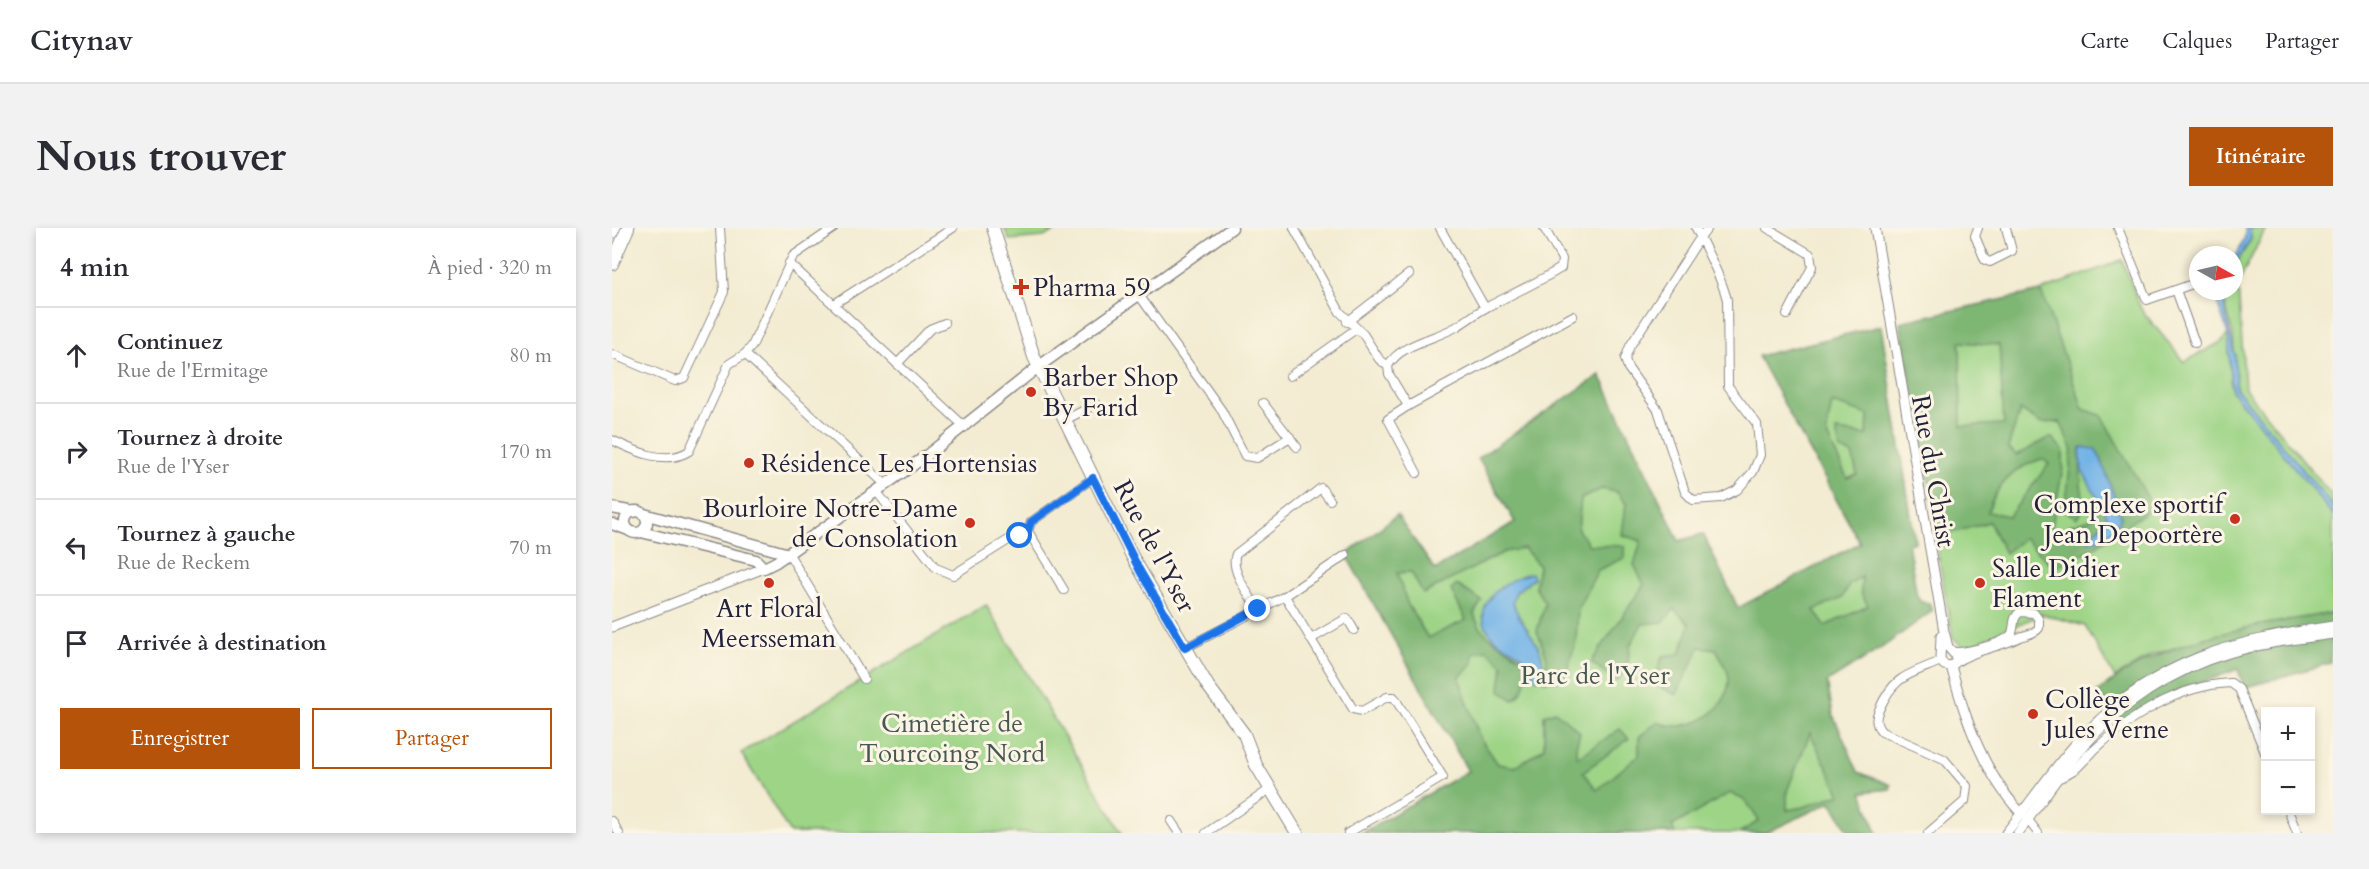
<!DOCTYPE html>
<html lang="fr">
<meta charset="utf-8">
<style>
body{margin:0;font-family:Cardo,serif;background:#f2f2f3;color:#2b2b33}
.controls{position:absolute;right:18px;bottom:18px;display:grid;overflow:hidden;border-radius:0px;box-shadow:0 3px 9px #0003}
.controls button{width:54px;height:54px;display:grid;place-items:center;padding:0;border:0;border-bottom:2px solid #e1e1e2;background:#fff;color:#2b2b33;font:30px sans-serif}
.compass{position:absolute;left:1577px;top:18px;width:54px;height:54px;border-radius:50%;background:#fff;box-shadow:0 3px 9px #0003;rotate:98deg}
.stop{position:absolute;width:18px;height:18px;margin:-14px;border:4px solid #1a73e8;border-radius:50%;background:#fff}
.stop.end{background:#1a73e8;border-color:#fff;box-shadow:0 2px 6px #0008}
.list{margin:0;padding:0;list-style:none}
h2{display:flex;justify-content:space-between;align-items:center;height:78px;margin:0;padding:0 24px;font-size:26px}
h2 small{font-size:20px;font-weight:400;color:#7c7c81}
.list li{display:grid;grid-template-columns:39px 1fr auto;gap:18px;align-items:center;box-sizing:border-box;height:96px;padding:0 24px;border-top:2px solid #e1e1e2}
.list b{display:block;font-size:22px;white-space:nowrap}
.list p{margin:0;font-size:20px;white-space:nowrap;color:#7c7c81}
.list em{font-size:20px;font-style:normal;color:#7c7c81}
.actions{display:flex;gap:12px;padding:18px 24px}
.actions a{flex:1;padding:14px 0;border:2px solid #b45309;border-radius:0px;text-align:center;font-size:21px;color:#b45309}
.actions .main{background:#b45309;color:#fff}
.icon{flex:none;width:33px;height:33px;fill:none;stroke:currentColor;stroke-width:2;stroke-linecap:round;stroke-linejoin:round}
.map{position:relative;flex:none;width:1721px;height:605px;overflow:hidden;border-radius:0px}
header{display:flex;align-items:center;gap:36px;box-sizing:border-box;height:84px;padding:0 30px;background:#fff;border-bottom:2px solid #e1e1e2}
header strong{font-size:28px}
nav{display:flex;gap:33px;margin-inline-start:auto;font-size:21px}
.intro{display:flex;align-items:center;justify-content:space-between;box-sizing:border-box;height:144px;padding:0 36px}
h1{margin:0;font-size:42px}
.button{padding:15px 27px;border-radius:0px;background:#b45309;color:#fff;font-size:21px;font-weight:700}
main{display:flex;gap:36px;padding:0 36px}
aside{flex:1;background:#fff;border-radius:0px;box-shadow:0 3px 9px #0003}
.map>svg:first-child{display:block}
</style>
<header>
<strong>Citynav</strong>
<nav><a>Carte</a><a>Calques</a><a>Partager</a></nav>
</header>
<div class="intro"><h1>Nous trouver</h1><a class="button">Itinéraire</a></div>
<main>
<aside>
<h2>4 min<small>À pied · 320 m</small></h2>
<ul class="list">
<li><svg class="icon" aria-label="ahead" viewBox="0 0 24 24"><path d="M12 20V5M6 11l6-6 6 6"/></svg><div><b>Continuez</b><p>Rue de l'Ermitage</p></div><em>80 m</em></li>
<li><svg class="icon" aria-label="right" viewBox="0 0 24 24"><path d="M7 20v-9h11M14 6l5 5-5 5"/></svg><div><b>Tournez à droite</b><p>Rue de l'Yser</p></div><em>170 m</em></li>
<li><svg class="icon" aria-label="left" viewBox="0 0 24 24"><path d="M17 20v-9H6M10 6l-5 5 5 5"/></svg><div><b>Tournez à gauche</b><p>Rue de Reckem</p></div><em>70 m</em></li>
<li><svg class="icon" aria-label="arrive" viewBox="0 0 24 24"><path d="M6 21V4h12l-3 4 3 4H6"/></svg><div><b>Arrivée à destination</b></div></li>
</ul>
<div class="actions"><a class="main">Enregistrer</a><a>Partager</a></div>
</aside>
<div class="map">
<svg width="1721" height="605" viewBox="0 0 1721 605">
<rect width="100%" height="100%" fill="#fcf5e5"/>
<filter id="ink" filterUnits="userSpaceOnUse"><feTurbulence type="fractalNoise" baseFrequency=".0167" numOctaves="2"/><feDisplacementMap in="SourceGraphic" scale="12" xChannelSelector="R" yChannelSelector="G"/><feConvolveMatrix kernelMatrix="1 2 1 2 8 2 1 2 1" color-interpolation-filters="sRGB"/></filter>
<filter id="wash" filterUnits="userSpaceOnUse"><feTurbulence type="fractalNoise" baseFrequency=".008" numOctaves="4" result="noise"/><feDisplacementMap in="SourceGraphic" scale="24" xChannelSelector="R" yChannelSelector="G"/><feGaussianBlur stdDeviation="1.35" result="paint"/><feColorMatrix in="noise" values="0 0 0 0 0 0 0 0 0 0 0 0 0 0 0 0 0 1.4 0 .05"/><feComposite in="paint" operator="in"/></filter>
<g filter="url(#wash)">
<rect width="100%" height="100%" fill="#f3ecd2"/>
<g fill="#9dd486" stroke="#607b60" stroke-width="1.5">
<path d="M392 0H449L432 9 397 12Z"/>
<path d="M1638 0H1654L1626 56 1633 161 1721 269V279L1624 160 1621 106 1611 67 1612 63H1622V39L1639 11Z"/>
<path d="M1510 32 1529 81 1572 134 1611 113 1616 106 1620 163 1721 287V385L1654 396 1597 409 1540 427 1503 450 1473 398 1430 386 1353 420 1341 410 1323 310 1325 300 1288 94 1429 63Z"/>
<path d="M1269 98 1303 314 1296 316 1305 369 1309 374 1317 375 1320 383 1268 421 1215 454 1221 487 1246 544 1279 557 1278 561 1250 564 1265 605H1238L1219 574 1153 605H750L856 543 734 327 785 287 823 342 903 294 866 230 988 147 1067 313 1091 306 1126 380 1248 315 1146 128Z"/>
<path d="M374 377 510 605H178L129 525Z"/>
</g>
<g fill="#7eb673" stroke="#506c57" stroke-width="1.5" fill-rule="evenodd">
<path d="M1429 63 1471 181 1489 187 1541 279 1479 322 1442 340 1412 310 1393 325 1377 294 1323 310 1325 300 1288 94ZM1348 114 1387 117 1392 196 1349 198ZM1408 182 1428 195 1448 194 1460 220 1453 282 1464 290 1474 279C1466 256 1470 246 1468 223L1489 231 1502 272 1508 279 1484 313 1486 300 1497 290 1488 273 1485 272 1479 291 1458 297 1452 307 1438 308 1451 240V222L1439 209 1405 227 1396 220ZM1430 231 1437 236 1397 288 1376 284C1383 258 1404 238 1430 231Z"/>
<path d="M1269 98 1303 314 1296 316 1305 369 1309 374 1317 375 1320 383 1268 421 1215 454 1221 487 1246 544 1279 557 1278 561 1250 564 1265 605H1238L1219 574 1153 605H1127L1147 593 1134 573 1118 565 1060 598 1063 605H750L856 543 734 327 785 287 823 342 903 294 866 230 988 147 1067 313 1091 306 1126 380 1248 315 1146 128ZM1220 175 1256 187 1255 207 1224 203 1228 222 1240 226 1245 246 1235 250 1214 205ZM989 261 1005 264 1014 276 1010 307 1029 313 1022 337 1032 357 979 434 1004 453 1015 442 1018 418 1030 396 1051 394 1062 381 1078 396 1068 426 1050 428 1042 456 1064 467 1088 419 1104 421C1108 429 1117 442 1117 451 1116 486 1075 507 1045 494L1027 509V527L985 562 971 544 1017 511 1008 501 966 529 964 519 968 504 943 483 932 487V520L903 539 886 536 868 510 847 450 861 435V425L875 422 891 437 888 462 901 472C914 465 916 448 914 435 897 417 868 413 862 385L870 373 845 357 839 362 854 392 816 410 796 377 785 345 799 344 811 366 892 324 912 320 927 338 923 359 933 375 925 403 935 430 932 453 952 451 964 413 966 380 986 342 1012 330V318L977 317 966 302 969 271ZM1250 349 1249 365 1256 378 1213 398 1202 382 1230 370 1238 356ZM1198 505 1228 566 1192 579 1175 582V563Z"/>
<path d="M1721 385 1718 435 1632 460 1626 441 1562 465 1512 493 1485 465C1550 409 1639 398 1721 385Z"/>
</g>
<g fill="#72b3e7" stroke="#4a6a91" stroke-width="1.5">
<path d="M1633 0H1638L1639 11 1622 39C1622 23 1636 14 1633 0Z"/>
<path d="M1607 63H1612L1611 72 1623 127 1624 160 1721 279V287L1620 163 1616 106 1605 74Z"/>
<path d="M1470 219 1483 221 1489 231 1509 288C1506 302 1490 312 1477 314L1472 309 1492 297 1496 290 1470 242 1468 223Z"/>
<path d="M920 345 922 350 904 364 901 374C908 401 936 416 930 445L925 451C918 446 919 437 913 431 905 421 890 418 882 410 852 381 892 350 920 345Z"/>
</g>
</g>
<g filter="url(#ink)">
<g fill="none" stroke-linecap="round" stroke-linejoin="round">
<g stroke="#8a8786" stroke-width="10">
<g id="minor">
<path d="M682 0 728 84 751 106 767 131 776 138 777 146 796 178 776 191 805 245"/>
<path d="M828 0 873 80"/>
<path d="M1084 0C1094 23 1109 47 1115 72L1116 158 1145 196 1148 227 1141 244 1125 262 1109 270 1081 272 1073 264 1046 182 1016 140 1013 131 1018 118 1088 10 1096 0"/>
<path d="M1155 0 1198 26 1200 39 1175 87"/>
<path d="M1366 0 1363 8 1373 32 1378 34 1400 23 1394 0"/>
<path d="M1506 0 1535 72 1586 54"/>
<path d="M177 35 353 199"/>
<path d="M1564 62 1583 115"/>
<path d="M527 67 610 183 633 228 645 230 678 209"/>
<path d="M222 76 341 0"/>
<path d="M735 94 797 46"/>
<path d="M0 126 63 153 72 150 112 64 108 0"/>
<path d="M133 126 274 257"/>
<path d="M285 136 318 101 333 95"/>
<path d="M776 138C788 116 823 111 844 99 854 93 864 85 875 79 900 66 925 55 949 40L950 31 932 0"/>
<path d="M678 148 744 101"/>
<path d="M651 175 685 219"/>
<path d="M796 178 961 88"/>
<path d="M453 192 484 176"/>
<path d="M0 212C22 223 54 238 77 223L117 136 133 126 140 118 181 28 222 0"/>
<path d="M265 264 324 340 341 347 398 311 416 303 419 294 481 250"/>
<path d="M416 303 452 362"/>
<path d="M177 326 252 451"/>
<path d="M673 368 741 481 750 483 775 469H782L831 549 736 605"/>
<path d="M646 381C638 368 617 342 624 326L709 260 718 272"/>
<path d="M699 411 735 390 742 402"/>
<path d="M573 420 673 368 734 327"/>
<path d="M1342 424C1353 425 1395 415 1400 405 1403 396 1400 390 1408 384L1422 385 1427 392V400C1422 407 1413 406 1406 410 1386 420 1361 422 1343 435"/>
<path d="M1480 524C1517 489 1566 457 1619 455L1627 461 1654 527"/>
<path d="M1676 582 1685 605"/>
<path d="M1416 592 1426 605"/>
<path d="M0 593 7 605"/>
<path d="M559 593 567 605"/>
<path d="M594 605 658 561"/>
<path d="M1316 605 1353 573 1355 558 1332 531 1270 504C1263 497 1263 490 1267 482 1282 447 1296 447 1329 433"/>
</g>
</g>
<g stroke="#8a8786" stroke-width="11">
<g id="tertiary">
<path d="M1263 0 1332 403 1336 419 1345 429 1343 435 1339 438"/>
<path d="M0 399 152 340"/>
<path d="M1329 408 1328 431 1332 437 1339 438"/>
<path d="M1339 438C1353 491 1373 550 1414 590"/>
<path d="M1449 549 1464 540 1480 524"/>
<path d="M1394 605C1421 572 1444 535 1474 505 1547 430 1622 413 1721 398"/>
<path d="M1406 605C1427 577 1446 547 1469 521 1508 477 1561 441 1617 425 1651 415 1686 411 1721 406"/>
</g>
</g>
<g stroke="#8a8786" stroke-width="13">
<g id="secondary">
<path d="M0 280 22 284"/>
<circle cx="24" cy="294" r="11"/>
<path d="M32 286 177 326"/>
<path d="M0 296 17 302"/>
<path d="M29 304 144 332 152 340 164 334 314 228 426 139 620 0"/>
</g>
</g>
<g stroke="#8a8786" stroke-width="14">
<g id="primary">
<path d="M381 0 422 129 520 328 596 458 632 506 644 537 685 605"/>
<path d="M0 4 2 0"/>
<path d="M0 36 16 0"/>
</g>
</g>
<use href="#minor" stroke="#fff" stroke-width="8"/>
<use href="#tertiary" stroke="#fff" stroke-width="9"/>
<use href="#secondary" stroke="#fff" stroke-width="10"/>
<use href="#primary" stroke="#fff" stroke-width="12"/>
</g>
</g>
<g fill="none" stroke-linecap="round" stroke-linejoin="round" filter="url(#ink)">
<path stroke="#1a73e8" stroke-width="8" d="M408 308 416 303 419 294 481 250 528 343 573 420 646 381"/>
</g>
<g fill="#c8321e" stroke="#fcf5e5" stroke-width="2">
<path d="M406 50h6v6h6v6h-6v6h-6v-6h-6v-6h6z"/>
<circle cx="419" cy="164" r="6"/>
<circle cx="137" cy="235" r="6"/>
<circle cx="1623" cy="291" r="6"/>
<circle cx="358" cy="295" r="6"/>
<circle cx="157" cy="355" r="6"/>
<circle cx="1368" cy="355" r="6"/>
<circle cx="1421" cy="486" r="6"/>
</g>
<g text-anchor="middle" stroke-width="6" stroke-linejoin="round" paint-order="stroke">
<g font-size="26" fill="#22223b" stroke="#fcf5e5" text-anchor="start">
<text x="421" y="68">Pharma 59</text>
<text x="431" y="158">Barber Shop<tspan x="431" dy="30">By Farid</tspan></text>
<text x="149" y="244">Résidence Les Hortensias</text>
<text x="1611" y="285" text-anchor="end">Complexe sportif<tspan x="1611" dy="30">Jean Depoortère</tspan></text>
<text x="346" y="289" text-anchor="end">Bourloire Notre-Dame<tspan x="346" dy="30">de Consolation</tspan></text>
<text x="1380" y="349">Salle Didier<tspan x="1380" dy="30">Flament</tspan></text>
<text x="157" y="389" text-anchor="middle">Art Floral<tspan x="157" dy="30">Meersseman</tspan></text>
<text x="1433" y="480">Collège<tspan x="1433" dy="30">Jules Verne</tspan></text>
</g>
<g font-size="26" fill="#22223b" stroke="#fcf5e5">
<text transform="translate(1322 243) rotate(80)" y="9">Rue du Christ</text>
<text transform="translate(543 318) rotate(62)" y="9">Rue de l'Yser</text>
</g>
<g font-size="26" fill="#475752" stroke="#fcf5e5">
<text x="983" y="456">Parc de l'Yser</text>
<text x="340" y="504">Cimetière de<tspan x="340" dy="30">Tourcoing Nord</tspan></text>
</g>
</g>
</svg>
<div class="controls">
<button>+</button>
<button>−</button>
</div>
<svg class="compass" viewBox="-18 -18 36 36"><path d="M0-13l5 13h-10z" fill="#e53935"/><path d="M0 13l5-13h-10z" fill="#7c7c81"/></svg>
<div class="stop" style="left:408px;top:308px"></div>
<div class="stop end" style="left:646px;top:381px"></div>
</div>
</main>
